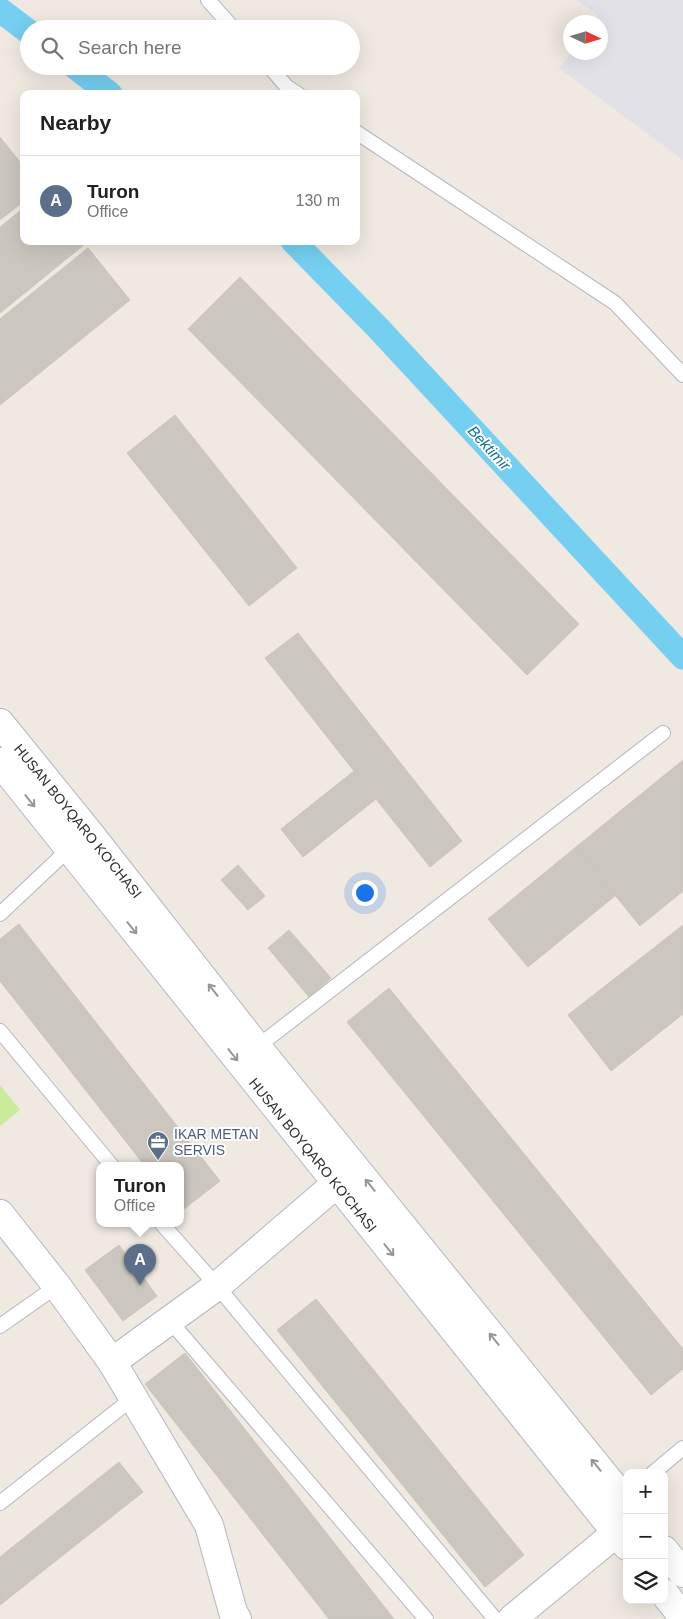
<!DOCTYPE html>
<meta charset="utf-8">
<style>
body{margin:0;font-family:Arial,sans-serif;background:#f2f2f2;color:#202124}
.controls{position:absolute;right:15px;bottom:15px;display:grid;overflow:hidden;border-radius:10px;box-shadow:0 5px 20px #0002}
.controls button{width:45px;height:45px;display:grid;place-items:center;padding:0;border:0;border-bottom:1px solid #e0e0e0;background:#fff;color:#202124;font:25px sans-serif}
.compass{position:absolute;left:563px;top:15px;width:45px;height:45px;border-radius:50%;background:#fff;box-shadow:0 5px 20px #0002;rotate:94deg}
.you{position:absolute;left:364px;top:892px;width:18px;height:18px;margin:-12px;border:4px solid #fff;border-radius:50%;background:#1a73e8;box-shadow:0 0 0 8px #1a73e833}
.badge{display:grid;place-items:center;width:32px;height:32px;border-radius:50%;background:#111827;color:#fff;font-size:16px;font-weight:700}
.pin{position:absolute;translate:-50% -41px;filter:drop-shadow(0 1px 2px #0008)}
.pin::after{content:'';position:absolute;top:26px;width:18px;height:15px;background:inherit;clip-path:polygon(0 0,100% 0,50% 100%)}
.popup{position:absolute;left:96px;top:1162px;width:88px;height:65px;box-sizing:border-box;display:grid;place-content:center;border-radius:10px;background:#fff;filter:drop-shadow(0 1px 4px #0005);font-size:16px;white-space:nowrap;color:#757577}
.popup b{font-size:19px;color:#202124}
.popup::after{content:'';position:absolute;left:50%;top:100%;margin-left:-10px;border:10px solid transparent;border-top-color:#fff}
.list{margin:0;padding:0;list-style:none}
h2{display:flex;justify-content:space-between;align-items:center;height:65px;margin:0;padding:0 20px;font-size:21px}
h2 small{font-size:16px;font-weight:400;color:#757577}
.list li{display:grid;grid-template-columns:32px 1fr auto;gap:15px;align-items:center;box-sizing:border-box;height:90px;padding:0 20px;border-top:1px solid #e0e0e0}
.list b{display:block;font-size:19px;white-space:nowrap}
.list p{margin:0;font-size:16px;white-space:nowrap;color:#757577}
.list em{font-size:16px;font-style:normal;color:#757577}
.icon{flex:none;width:28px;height:28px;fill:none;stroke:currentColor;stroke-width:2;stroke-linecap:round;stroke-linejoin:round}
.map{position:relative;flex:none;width:683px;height:1619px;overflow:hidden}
.search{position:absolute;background:#fff;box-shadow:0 5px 20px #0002;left:20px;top:20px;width:340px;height:55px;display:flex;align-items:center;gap:12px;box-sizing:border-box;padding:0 18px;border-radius:28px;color:#757577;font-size:19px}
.panel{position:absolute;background:#fff;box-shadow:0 5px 20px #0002;left:20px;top:90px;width:340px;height:155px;border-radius:10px}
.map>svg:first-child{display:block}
</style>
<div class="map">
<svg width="683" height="1619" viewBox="0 0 683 1619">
<rect width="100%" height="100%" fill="#efe9e1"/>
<path fill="#e3e1e8" d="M576 0H683V160L559 68 571 53 600 52V22H593L598 15Z"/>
<path fill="#c9ec9a" d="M0 1085 20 1110 0 1126Z"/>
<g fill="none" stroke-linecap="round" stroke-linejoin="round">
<g stroke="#75cff0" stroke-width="25">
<path d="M0 10 29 32"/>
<path d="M74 66 110 94"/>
<path d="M293 241 379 329 683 657"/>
</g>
</g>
<g fill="#cbc7bf" stroke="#cbc5ba">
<path d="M0 137 24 167V201L0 220Z"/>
<path d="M24 208V241H83L85 244 0 313V227Z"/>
<path d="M88 248 130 300 0 405V319Z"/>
<path d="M240 277 579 624 527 675 188 329Z"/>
<path d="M175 415 297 568 249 606 127 453Z"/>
<path d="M298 633 462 841 430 867 376 799 303 857 281 829 354 771 265 658Z"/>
<path d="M683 760V891L640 926 576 847Z"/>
<path d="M576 847 616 895 528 967 488 919Z"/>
<path d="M238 865 265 896 248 910 221 880Z"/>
<path d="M19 924 220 1181 180 1212V1166H145L0 981V939Z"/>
<path d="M683 925V1014L611 1071 568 1015Z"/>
<path d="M289 930 331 978 309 997 268 948Z"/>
<path d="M389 988 683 1349V1369L651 1395 347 1022Z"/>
<path d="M119 1245 157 1296 123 1321 85 1270Z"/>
<path d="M316 1299 524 1555 485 1587 277 1330Z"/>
<path d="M185 1353 394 1619H329L145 1384Z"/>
<path d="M119 1462 143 1492 0 1605V1557Z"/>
</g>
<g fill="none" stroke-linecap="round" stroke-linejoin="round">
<g stroke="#b4b7c1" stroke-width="16">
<g id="service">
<path d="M208 0 234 29"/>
<path d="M269 66 287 87 298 94"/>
<path d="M356 132 615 303 683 375"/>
<path d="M0 914 69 849"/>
<path d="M0 1031 112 1166"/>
<path d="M257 1047 663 733"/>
<path d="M162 1224 217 1286 495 1619"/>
<path d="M170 1321 426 1619"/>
<path d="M0 1326 57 1286"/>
<path d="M653 1473 683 1448"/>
<path d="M0 1503 133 1398"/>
</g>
</g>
<g stroke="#b4b7c1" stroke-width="30">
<g id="minor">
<path d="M0 1214 57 1286 112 1362 209 1525 233 1612 237 1619"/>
<path d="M112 1362 217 1286 336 1184"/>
<path d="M512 1619 627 1524"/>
</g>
</g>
<g stroke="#b4b7c1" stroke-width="30">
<g id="secondary">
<path d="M0 723 90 834 257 1047 627 1503"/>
<path d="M0 762 627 1546"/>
<path d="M664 1550 683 1573"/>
<path d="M664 1593 683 1617"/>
</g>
</g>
<use href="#service" stroke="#fff" stroke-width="14"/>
<use href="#minor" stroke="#fff" stroke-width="28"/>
<use href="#secondary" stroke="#fff" stroke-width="28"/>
</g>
<defs><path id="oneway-shaft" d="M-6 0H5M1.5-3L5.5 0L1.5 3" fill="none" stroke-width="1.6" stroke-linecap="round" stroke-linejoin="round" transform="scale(1.25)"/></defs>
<g stroke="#969696">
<use href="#oneway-shaft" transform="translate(30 801) rotate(51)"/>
<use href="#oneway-shaft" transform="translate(132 928) rotate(51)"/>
<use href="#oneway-shaft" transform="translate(213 990) rotate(-128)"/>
<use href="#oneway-shaft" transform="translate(233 1055) rotate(51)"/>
<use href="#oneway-shaft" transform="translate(370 1185) rotate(-129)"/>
<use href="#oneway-shaft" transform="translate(389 1250) rotate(51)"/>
<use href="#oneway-shaft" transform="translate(494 1339) rotate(-129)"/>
<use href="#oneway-shaft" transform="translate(596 1465) rotate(-129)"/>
</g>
<defs>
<g id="office-pin" transform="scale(1.125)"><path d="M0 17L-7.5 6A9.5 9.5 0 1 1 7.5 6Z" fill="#5c6f8a" stroke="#fff"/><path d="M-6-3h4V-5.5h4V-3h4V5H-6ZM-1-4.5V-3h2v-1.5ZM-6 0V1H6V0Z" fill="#fff"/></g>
</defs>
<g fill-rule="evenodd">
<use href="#office-pin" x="158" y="1142"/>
</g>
<g text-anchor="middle" stroke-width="4" stroke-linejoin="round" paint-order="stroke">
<g font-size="14" fill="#2e2e2e" stroke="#fff">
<text transform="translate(78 821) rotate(51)" y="5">HUSAN BOYQARO KO'CHASI</text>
<text transform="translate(313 1155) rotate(51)" y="5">HUSAN BOYQARO KO'CHASI</text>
</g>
<g font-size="14" fill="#4e5e75" stroke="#fff" text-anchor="start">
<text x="174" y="1139">IKAR METAN<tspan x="174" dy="16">SERVIS</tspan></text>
</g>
<g font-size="15" font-style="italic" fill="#0d6fa3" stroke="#fff">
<text transform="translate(489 448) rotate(47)" y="5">Bektimir</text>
</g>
</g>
</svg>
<div class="controls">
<button>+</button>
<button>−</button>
<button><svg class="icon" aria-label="layers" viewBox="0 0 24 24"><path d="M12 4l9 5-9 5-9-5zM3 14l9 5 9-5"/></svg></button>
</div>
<svg class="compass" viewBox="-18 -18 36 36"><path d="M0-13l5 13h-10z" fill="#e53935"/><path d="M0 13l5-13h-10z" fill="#757577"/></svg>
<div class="you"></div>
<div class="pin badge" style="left:140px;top:1285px;background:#5c6f8a">A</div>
<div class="popup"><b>Turon</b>Office</div>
<div class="search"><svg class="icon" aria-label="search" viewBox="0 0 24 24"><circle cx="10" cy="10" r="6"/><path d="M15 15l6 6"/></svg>Search here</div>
<section class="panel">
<h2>Nearby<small></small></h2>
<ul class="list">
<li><span class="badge" style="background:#5c6f8a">A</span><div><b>Turon</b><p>Office</p></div><em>130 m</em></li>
</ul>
</section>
</div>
